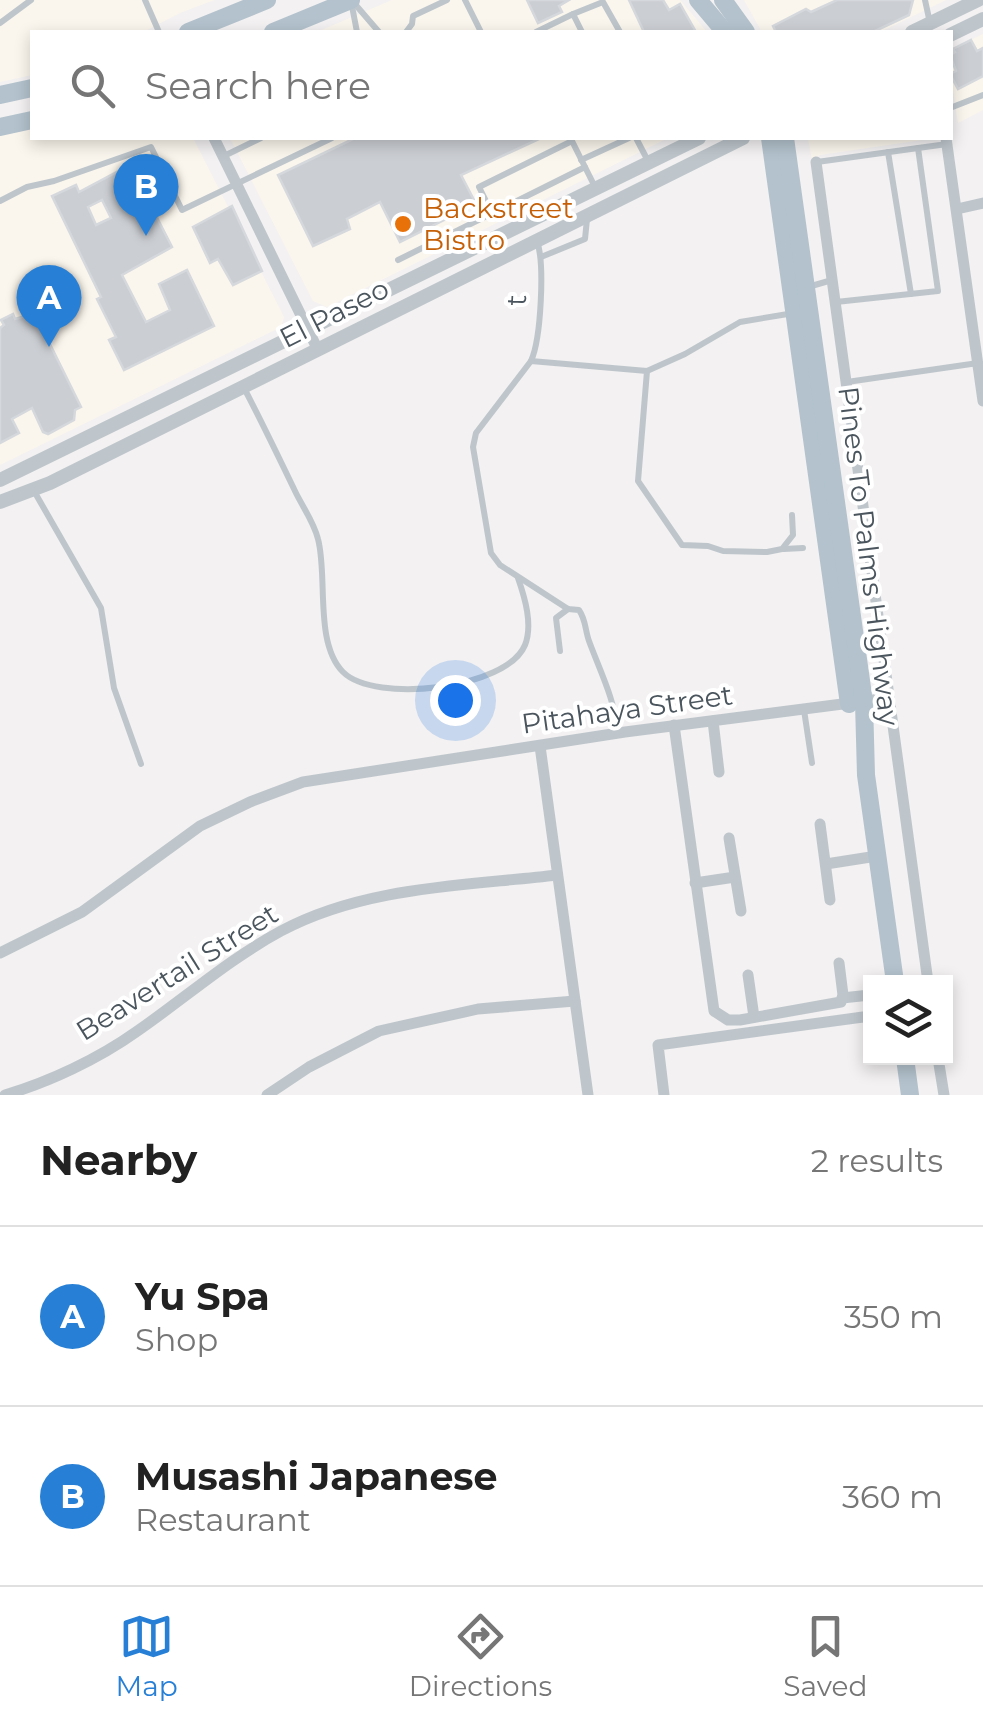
<!DOCTYPE html>
<style>
body{margin:0;font-family:Montserrat,sans-serif;background:#f6f6f6;color:#222}
.controls{position:absolute;right:30px;bottom:30px;display:grid;overflow:hidden;border-radius:0px;box-shadow:0 5px 15px #0003}
.controls button{width:90px;height:90px;display:grid;place-items:center;padding:0;border:0;border-bottom:2px solid #e0e0e0;background:#fff;color:#222;font:50px sans-serif}
.you{position:absolute;left:455px;top:700px;width:35px;height:35px;margin:-25px;border:8px solid #fff;border-radius:50%;background:#1a73e8;box-shadow:0 0 0 15px #1a73e833}
.badge{display:grid;place-items:center;width:65px;height:65px;border-radius:50%;background:#2780d6;color:#fff;font-size:32px;font-weight:700}
.pin{position:absolute;translate:-50% -82px;filter:drop-shadow(0 2px 5px #0008)}
.pin::after{content:'';position:absolute;top:52px;width:35px;height:30px;background:inherit;clip-path:polygon(0 0,100% 0,50% 100%)}
.list{margin:0;padding:0;list-style:none}
h2{display:flex;justify-content:space-between;align-items:center;height:130px;margin:0;padding:0 40px;font-size:42px}
h2 small{font-size:32px;font-weight:400;color:#767676}
.list li{display:grid;grid-template-columns:65px 1fr auto;gap:30px;align-items:center;box-sizing:border-box;height:180px;padding:0 40px;border-top:2px solid #e0e0e0}
.list b{display:block;font-size:38px;white-space:nowrap}
.list p{margin:0;font-size:32px;white-space:nowrap;color:#767676}
.list em{font-size:32px;font-style:normal;color:#767676}
.icon{flex:none;width:55px;height:55px;fill:none;stroke:currentColor;stroke-width:2;stroke-linecap:round;stroke-linejoin:round}
.map{position:relative;flex:none;width:983px;height:1095px;overflow:hidden}
.search{position:absolute;background:#fff;box-shadow:0 5px 15px #0003;left:30px;right:30px;top:30px;height:110px;display:flex;align-items:center;gap:25px;box-sizing:border-box;padding:0 35px;border-radius:0px;color:#767676;font-size:38px}
.sheet{height:490px;background:#fff}
nav{display:flex;justify-content:space-around;align-items:center;box-sizing:border-box;height:140px;border-top:2px solid #e0e0e0;background:#fff;font-size:28px;color:#767676}
nav a{display:grid;justify-items:center;gap:5px}
nav .on{color:#2780d6}
.map>svg:first-child{display:block}
</style>
<div class="map">
<svg width="983" height="1095" viewBox="0 0 983 1095">
<rect width="100%" height="100%" fill="#f3f1f1"/>
<g fill="#fbf6ed">
<path d="M0 0H214L180 13 143 32H32V75L0 82Z"/>
<path d="M392 0H680L707 32H317Z"/>
<path d="M744 0H946L880 32H762Z"/>
<path d="M983 34V110L958 123 951 78 950 50Z"/>
<path d="M32 128V138H193L284 317 281 327 0 465V135Z"/>
<path d="M230 138H668L327 307 313 301Z"/>
<path d="M808 138H936L820 155 812 160Z"/>
</g>
<g fill="#cbced3" stroke="#d5d8dc" stroke-width="2.5" fill-rule="evenodd">
<path d="M527 0H569L559 6 562 12 538 23Z"/>
<path d="M629 0H663L669 10 680 4 696 32H644Z"/>
<path d="M837 0H913L909 15 873 32H776L773 26 806 9 811 12Z"/>
<path d="M971 40 977 51 983 48V76L958 89 950 74 956 71 950 55 955 52 953 49Z"/>
<path d="M355 138H541L461 175 476 204 400 242 380 202 347 219 350 229 313 246 278 175Z"/>
<path d="M130 165 172 247 122 275 146 322 170 310 159 284 187 270 214 326 124 370 109 340 116 337 97 299 101 297 52 196 76 185 79 192ZM102 200 111 218 96 225 88 207Z"/>
<path d="M232 206 262 271 233 285 218 259 210 263 193 227Z"/>
<path d="M13 314 15 319 25 316 32 324 39 322 81 407 75 410 74 420 48 434 43 432 32 408 12 419 19 433 0 443V328L4 325 1 320Z"/>
</g>
<g fill="none" stroke-linecap="round" stroke-linejoin="round">
<g stroke="#bec6cc" stroke-width="6">
<path d="M145 0 159 32"/>
<path d="M465 0 481 32"/>
<path d="M925 0 930 23"/>
<path d="M351 1 357 32"/>
<path d="M354 3 379 32"/>
<path d="M573 14 603 2 620 32"/>
<path d="M0 23 31 0"/>
<path d="M406 32 412 24 413 16 447 0"/>
<path d="M536 32 573 14 582 32"/>
<path d="M950 108 983 95"/>
<path d="M636 138 648 161"/>
<path d="M571 139 596 189"/>
<path d="M888 152 911 294"/>
<path d="M224 156 261 138"/>
<path d="M581 160 629 138"/>
<path d="M817 162 947 144"/>
<path d="M0 201 27 187 54 181 151 147 182 210 332 138"/>
<path d="M492 213 479 187 572 141"/>
<path d="M541 257 585 239 587 219"/>
<path d="M398 260 585 167"/>
<path d="M808 287 832 280"/>
<path d="M836 302 938 291 918 148"/>
<path d="M531 361C541 339 545 264 537 241"/>
<path d="M647 371 638 481 682 545 708 546 723 551 767 552 782 549 793 535 792 515"/>
<path d="M847 382 978 363"/>
<path d="M244 388C262 422 278 456 295 491 302 506 314 522 318 539 328 576 314 643 343 672 375 704 507 689 525 645 533 625 525 598 518 578"/>
<path d="M34 491 101 608 114 688 141 764"/>
<path d="M784 549 803 548"/>
<path d="M560 651 556 618 568 609"/>
<path d="M804 710 812 763"/>
<path d="M618 733C615 700 600 671 589 641 585 630 586 620 579 610L568 609 500 565 491 553 473 447 476 433 531 361 647 371 685 354 740 322 794 313"/>
</g>
<g stroke="#bec6cc" stroke-width="11">
<path d="M214 138 317 348"/>
<path d="M946 138 983 401"/>
<path d="M816 162 928 982"/>
<path d="M957 209 983 203"/>
<path d="M713 721 719 772"/>
<path d="M674 725 714 1011 728 1020H740L841 1002 843 995 839 963"/>
<path d="M540 746 588 1095"/>
<path d="M820 824 830 900"/>
<path d="M729 838 741 911"/>
<path d="M826 864 877 856"/>
<path d="M695 883 735 877"/>
<path d="M0 953 82 912 200 826 250 802 303 782 625 732 889 698"/>
<path d="M748 975 754 1017"/>
<path d="M842 998 870 995"/>
<path d="M938 1058 944 1095"/>
<path d="M5 1095C49 1082 98 1059 136 1032 184 999 229 959 281 931 365 886 465 886 557 875"/>
<path d="M267 1095 309 1067 379 1031 478 1009 575 1001"/>
<path d="M664 1095 658 1045 863 1017 870 1019"/>
</g>
<g stroke="#bec6cc" stroke-width="14">
<path d="M912 32 978 0"/>
<path d="M950 35 983 19"/>
<path d="M0 480 699 138"/>
<path d="M0 502 50 483 743 138"/>
</g>
<g stroke="#b3c2cd" stroke-width="18">
<path d="M698 0 725 32"/>
<path d="M723 0 746 32"/>
<path d="M188 32 267 0"/>
<path d="M273 32 351 0"/>
<path d="M0 95 32 88"/>
<path d="M0 127 32 120"/>
<path d="M770 138 849 704"/>
<path d="M785 138 864 702 866 775 895 982"/>
<path d="M905 1058 910 1095"/>
</g>
</g>
<circle fill="#e8710a" stroke="#fff" stroke-width="4" cx="403" cy="224" r="10"/>
<g text-anchor="middle" stroke-width="8" stroke-linejoin="round" paint-order="stroke">
<g font-size="28" fill="#c56008" stroke="#fff" text-anchor="start">
<text x="423" y="218">Backstreet<tspan x="423" dy="32">Bistro</tspan></text>
</g>
<g font-size="28" fill="#4a555d" stroke="#fff">
<text transform="translate(516 300) rotate(-87)" y="10">t</text>
<text transform="translate(334 313) rotate(-27)" y="10">El Paseo</text>
<text transform="translate(869 556) rotate(83)" y="10">Pines To Palms Highway</text>
<text transform="translate(627 709) rotate(-8)" y="10">Pitahaya Street</text>
<text transform="translate(177 972) rotate(-32)" y="10">Beavertail Street</text>
</g>
</g>
</svg>
<div class="controls">
<button><svg class="icon" aria-label="layers" viewBox="0 0 24 24"><path d="M12 4l9 5-9 5-9-5zM3 14l9 5 9-5"/></svg></button>
</div>
<div class="you"></div>
<div class="pin badge" style="left:49px;top:347px">A</div>
<div class="pin badge" style="left:146px;top:236px">B</div>
<div class="search"><svg class="icon" aria-label="search" viewBox="0 0 24 24"><circle cx="10" cy="10" r="6"/><path d="M15 15l6 6"/></svg>Search here</div>
</div>
<section class="sheet">
<h2>Nearby<small>2 results</small></h2>
<ul class="list">
<li><span class="badge">A</span><div><b>Yu Spa</b><p>Shop</p></div><em>350 m</em></li>
<li><span class="badge">B</span><div><b>Musashi Japanese</b><p>Restaurant</p></div><em>360 m</em></li>
</ul>
</section>
<nav>
<a class="on"><svg class="icon" aria-label="map" viewBox="0 0 24 24"><path d="M3 6l6-2 6 2 6-2v14l-6 2-6-2-6 2zM9 4v14M15 6v14"/></svg>Map</a>
<a><svg class="icon" aria-label="directions" viewBox="0 0 24 24"><path d="M12 3l9 9-9 9-9-9zM9 14v-3h6M13 9l2 2-2 2"/></svg>Directions</a>
<a><svg class="icon" aria-label="saved" viewBox="0 0 24 24"><path d="M7 4h10v16l-5-4-5 4z"/></svg>Saved</a>
</nav>
